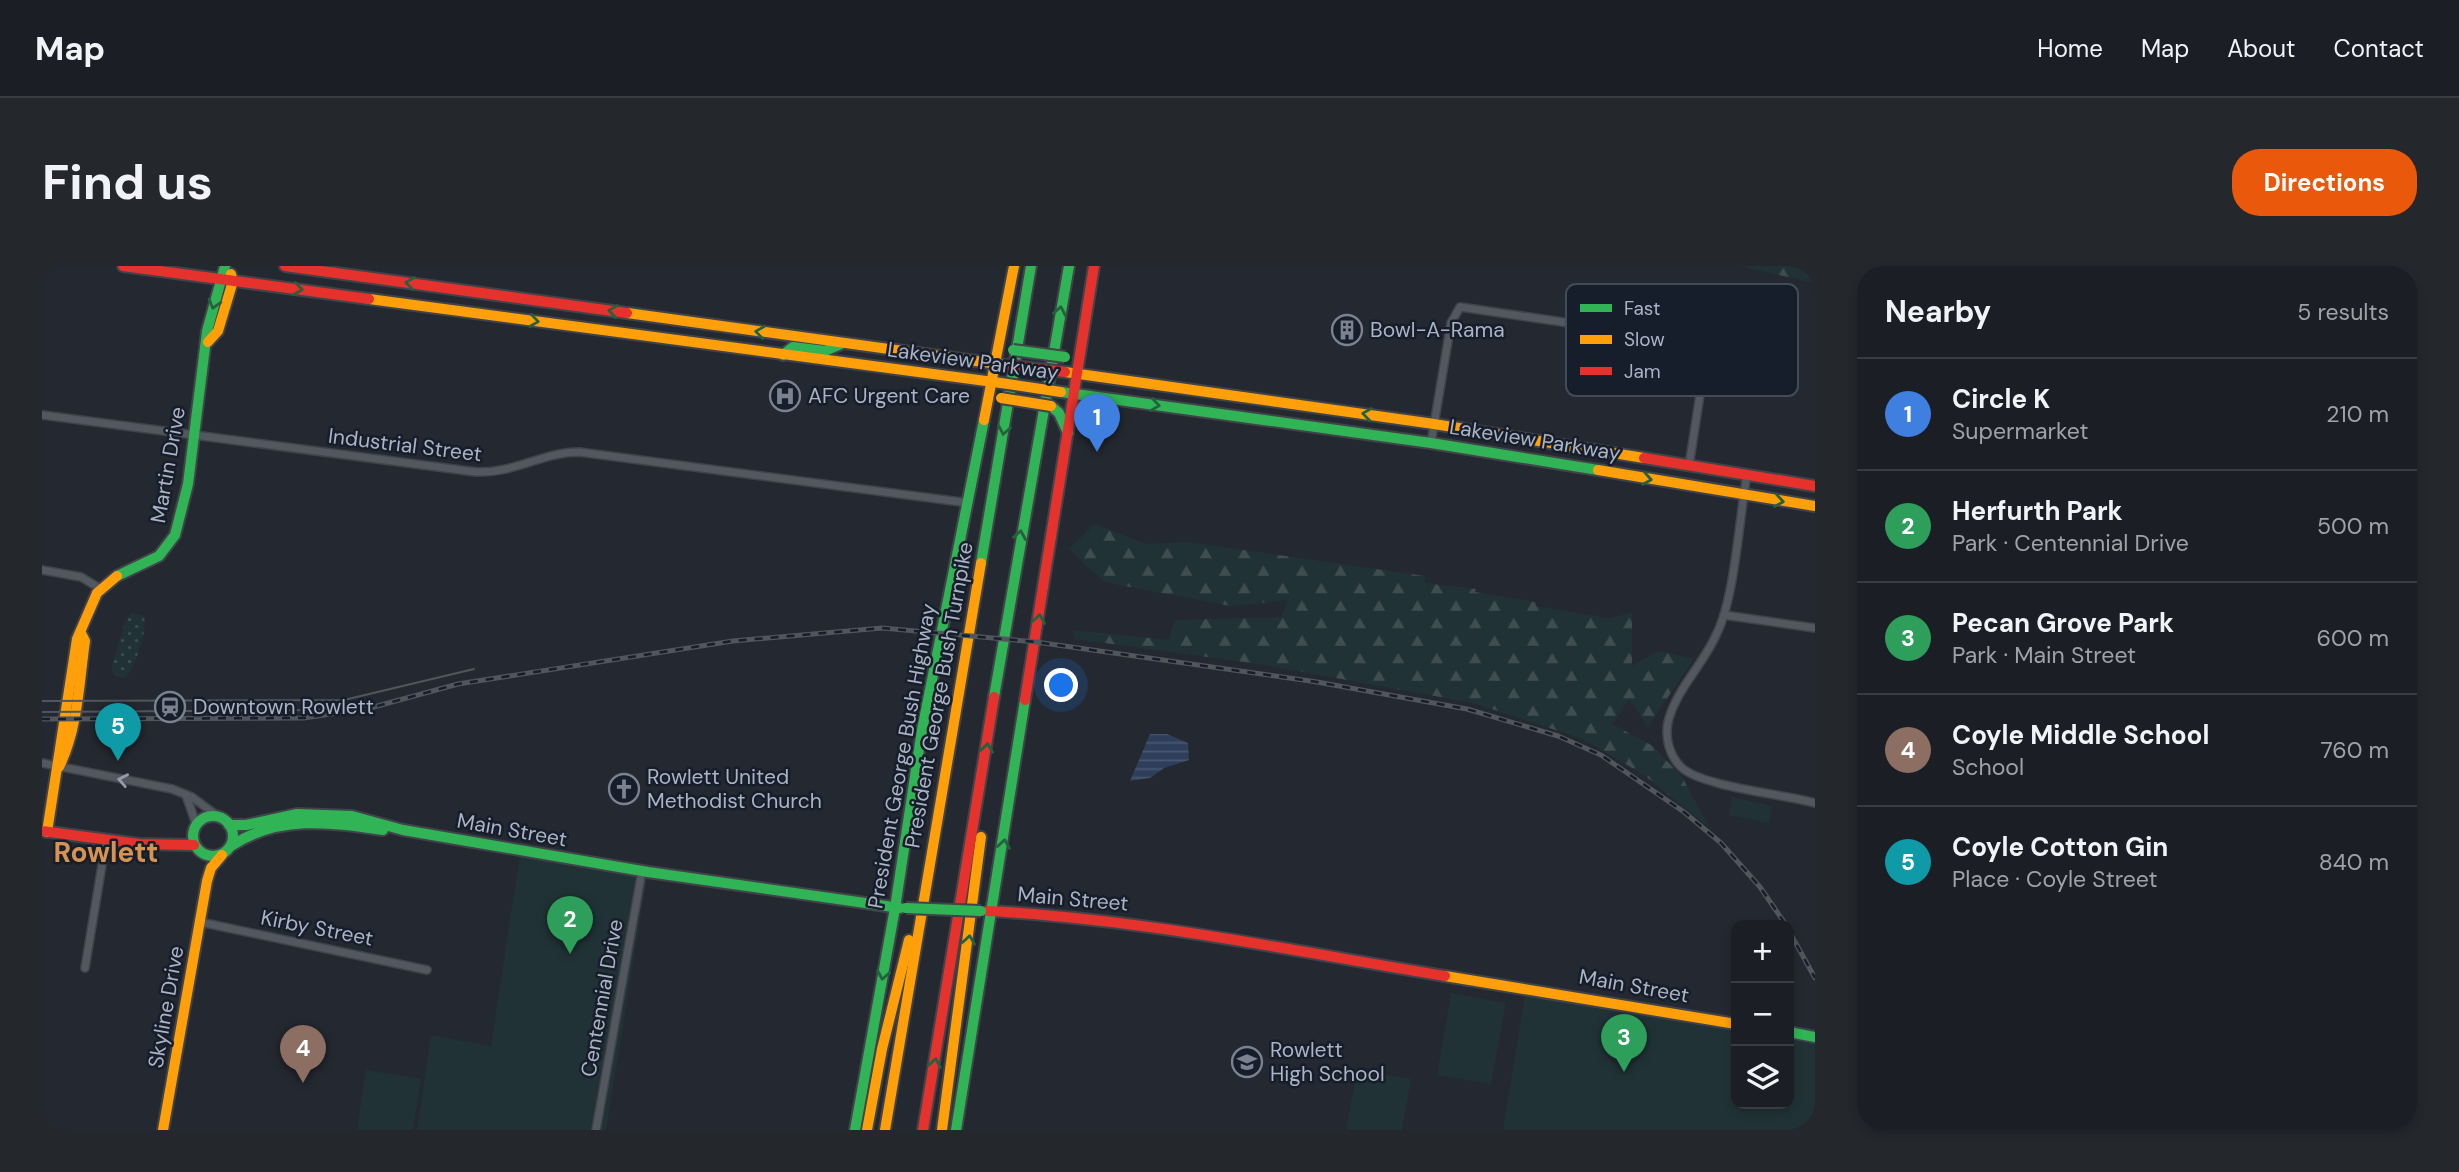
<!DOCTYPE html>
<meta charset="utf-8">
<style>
body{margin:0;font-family:"DM Sans",sans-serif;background:#24272c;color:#f1f3f6}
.controls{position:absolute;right:21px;bottom:21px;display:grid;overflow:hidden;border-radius:14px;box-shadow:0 4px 10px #0003}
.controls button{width:63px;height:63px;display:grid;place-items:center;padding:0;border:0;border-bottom:2px solid #393c41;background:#1b1e24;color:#f1f3f6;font:35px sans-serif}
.you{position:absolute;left:1020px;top:420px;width:24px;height:24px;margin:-18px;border:5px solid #fff;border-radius:50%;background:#1a73e8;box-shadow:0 0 0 10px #1a73e833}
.badge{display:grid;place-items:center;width:46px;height:46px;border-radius:50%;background:#ea580c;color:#fff;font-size:23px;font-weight:700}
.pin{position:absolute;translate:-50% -58px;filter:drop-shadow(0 2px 4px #0008)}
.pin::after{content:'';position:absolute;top:37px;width:24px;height:21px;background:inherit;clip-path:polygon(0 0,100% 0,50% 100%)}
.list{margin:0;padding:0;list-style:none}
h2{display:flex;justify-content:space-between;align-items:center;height:91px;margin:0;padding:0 28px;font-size:30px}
h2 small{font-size:23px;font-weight:400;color:#a0a2a6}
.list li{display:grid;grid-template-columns:46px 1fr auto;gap:21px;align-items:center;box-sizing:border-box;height:112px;padding:0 28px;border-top:2px solid #393c41}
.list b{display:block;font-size:26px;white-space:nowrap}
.list p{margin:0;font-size:23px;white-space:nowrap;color:#a0a2a6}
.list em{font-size:23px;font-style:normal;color:#a0a2a6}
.icon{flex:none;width:38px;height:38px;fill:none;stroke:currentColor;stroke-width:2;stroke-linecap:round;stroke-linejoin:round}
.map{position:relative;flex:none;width:1773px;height:864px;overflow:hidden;border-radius:28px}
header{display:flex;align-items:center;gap:42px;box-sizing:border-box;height:98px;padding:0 35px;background:#1b1e24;border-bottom:2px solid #393c41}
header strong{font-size:33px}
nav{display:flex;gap:38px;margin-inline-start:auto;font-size:24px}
.intro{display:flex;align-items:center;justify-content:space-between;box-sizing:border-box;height:168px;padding:0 42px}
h1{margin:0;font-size:49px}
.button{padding:18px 32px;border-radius:28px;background:#ea580c;color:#fff;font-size:24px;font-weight:700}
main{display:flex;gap:42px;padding:0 42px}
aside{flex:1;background:#1b1e24;border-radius:28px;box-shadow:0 4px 10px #0003}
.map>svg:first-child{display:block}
</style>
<header>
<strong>Map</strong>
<nav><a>Home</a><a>Map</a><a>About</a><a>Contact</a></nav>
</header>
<div class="intro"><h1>Find us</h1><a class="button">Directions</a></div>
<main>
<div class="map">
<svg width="1773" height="864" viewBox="0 0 1773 864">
<defs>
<pattern id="grass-dots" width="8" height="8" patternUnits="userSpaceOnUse" patternTransform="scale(1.75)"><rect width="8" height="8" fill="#213236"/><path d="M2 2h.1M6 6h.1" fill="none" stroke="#3f4d51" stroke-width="1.8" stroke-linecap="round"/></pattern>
<pattern id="forest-firs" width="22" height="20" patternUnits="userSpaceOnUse" patternTransform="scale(1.75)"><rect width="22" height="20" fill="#213236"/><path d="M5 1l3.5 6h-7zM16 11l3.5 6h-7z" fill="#3f4d51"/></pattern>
<pattern id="water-rules" width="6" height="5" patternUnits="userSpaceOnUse" patternTransform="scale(1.75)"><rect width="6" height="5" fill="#2e3f5b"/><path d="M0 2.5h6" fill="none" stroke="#4a5871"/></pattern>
</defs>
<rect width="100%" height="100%" fill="#242830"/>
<path fill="url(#grass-dots)" d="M90 347 102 350C106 363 93 403 83 411H77L70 405V399L84 353Z"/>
<g fill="url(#forest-firs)">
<path d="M1698 0H1773V16L1764 15Z"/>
<path d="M1053 258 1104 278 1146 276 1383 310V317L1434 323 1433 326 1494 336V340L1567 352 1590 347V400L1616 385 1652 393 1606 460 1587 433 1570 458 1611 480 1640 511 1667 561 1602 509 1541 473 1431 437 1217 398 1033 373 1030 364 1127 374 1133 354 1239 351 1246 334 1189 340 1062 316 1027 283Z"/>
</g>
<g fill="#213236">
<path d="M1690 531 1730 540 1727 557 1687 549Z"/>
<path d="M478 588 606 606 564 864H375L389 769 449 780Z"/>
<path d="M1409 727 1464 737 1449 818 1395 809Z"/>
<path d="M1483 728 1694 761V838H1747V770L1773 774V864H1461Z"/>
<path d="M324 804 379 813 371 864H315Z"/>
<path d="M1315 804 1369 813 1360 864H1304Z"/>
</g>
<path fill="url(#water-rules)" d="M1108 468H1125L1146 477 1147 494 1122 502 1108 512 1088 515Z"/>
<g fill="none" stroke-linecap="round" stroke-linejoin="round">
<g stroke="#404349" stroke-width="10">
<g id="street">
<path d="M0 149 434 206C471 208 501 186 537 186L927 237"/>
<path d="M1389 177 1409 57 1418 41 1575 64 1743 96"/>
<path d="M1647 200 1665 83"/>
<path d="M1705 209C1697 253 1693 330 1675 367 1662 398 1634 423 1626 456 1623 472 1627 489 1639 501 1660 521 1742 528 1773 537"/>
<path d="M0 304 39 311 59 323"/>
<path d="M1682 349 1773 362"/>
<path d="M0 497 130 523 150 531 177 551"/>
<path d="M144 529 154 558"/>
<path d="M158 656 385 704"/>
<path d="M43 702 64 575"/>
<path d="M554 864 600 605"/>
</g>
</g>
<g stroke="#404349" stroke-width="14">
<g id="fast">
<path d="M741 89 751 81 783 85 799 78"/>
<path d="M1019 126 1389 177 1556 204"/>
<path d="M1009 140 1017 147 1026 167"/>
<path d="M939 297 989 0"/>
<path d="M75 310 117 290 133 269 146 218 165 65 183 0"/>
<path d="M952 431 1027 0"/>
<circle cx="171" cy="570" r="20"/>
<path d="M187 559H204L255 548 310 550 361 564 606 606 858 642"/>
<path d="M189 580C236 549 287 556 341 564"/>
<path d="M1747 766 1773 771"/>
<path d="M813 864 853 642 880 464 942 154"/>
<path d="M914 864 983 434"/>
</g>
</g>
<g stroke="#404349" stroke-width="14">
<g id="slow">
<path d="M327 33 959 117"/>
<path d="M585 47 963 99"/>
<path d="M166 76 176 65 191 15 189 8"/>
<path d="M1023 106 1392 158 1602 192"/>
<path d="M942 154 972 0"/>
<path d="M1556 204 1773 240"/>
<path d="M17 501C36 463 37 417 43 375L40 369"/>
<path d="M5 566 35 373 55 327 75 310"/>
<path d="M1403 710 1694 758"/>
<path d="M121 864 165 615 169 602 180 589"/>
<path d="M825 864 840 783 867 674"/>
<path d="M843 864 939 297"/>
<path d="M900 864 939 571"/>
</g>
</g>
<g stroke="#404349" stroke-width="14">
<g id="jam">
<path d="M81 0 327 33"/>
<path d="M243 0 585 47"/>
<path d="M1602 192 1773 220"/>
<path d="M983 434 1052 0"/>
<path d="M0 565 97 578 152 579"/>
<path d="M946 645C1099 653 1252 685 1403 710"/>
<path d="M881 864 952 431"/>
</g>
</g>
<use href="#street" stroke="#525760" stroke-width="7"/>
<use href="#fast" stroke="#30b455" stroke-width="10"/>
<use href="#slow" stroke="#ff9f0a" stroke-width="10"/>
<use href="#jam" stroke="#e5322d" stroke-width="10"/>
<g stroke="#52565c" stroke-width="2">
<path d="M0 435 302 434 432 403"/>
<path d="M0 446 280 444"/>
</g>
<g stroke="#52565c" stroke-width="5">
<g id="rail">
<path d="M0 453 262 452 328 442 416 418 691 375 840 362 994 376 1275 416 1425 443 1516 470 1559 489 1642 546 1679 577 1718 621 1744 659"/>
<path d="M1747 665 1773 712"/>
</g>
</g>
<use href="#rail" stroke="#171e2b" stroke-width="2.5" stroke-dasharray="8" stroke-linecap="butt"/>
<g stroke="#404349" stroke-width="14" stroke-linecap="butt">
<g id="fast-bridge">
<path d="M971 84 1023 91"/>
<path d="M864 642 939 645"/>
</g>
</g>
<g stroke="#404349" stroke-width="14" stroke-linecap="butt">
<g id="slow-bridge">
<path d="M959 117 1019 126"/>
<path d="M959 132 1009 140"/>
</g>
</g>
<g stroke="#404349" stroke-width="14" stroke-linecap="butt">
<path id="jam-bridge" d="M963 99 1023 106"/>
</g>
<use href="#fast-bridge" stroke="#30b455" stroke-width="10"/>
<use href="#slow-bridge" stroke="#ff9f0a" stroke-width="10"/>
<use href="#jam-bridge" stroke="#e5322d" stroke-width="10"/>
</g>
<defs><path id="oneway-chevron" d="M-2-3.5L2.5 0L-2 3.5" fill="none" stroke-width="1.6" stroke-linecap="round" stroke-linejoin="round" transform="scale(1.75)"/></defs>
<g stroke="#22623e">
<use href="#oneway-chevron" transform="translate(368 17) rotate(-172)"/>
<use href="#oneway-chevron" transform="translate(256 23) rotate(8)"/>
<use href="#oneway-chevron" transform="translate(172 38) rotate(106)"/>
<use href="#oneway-chevron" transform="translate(571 45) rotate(-172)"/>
<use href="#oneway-chevron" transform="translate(1018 45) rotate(-80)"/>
<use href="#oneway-chevron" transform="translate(492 55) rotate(8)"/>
<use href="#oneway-chevron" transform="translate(718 66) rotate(-172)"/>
<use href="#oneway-chevron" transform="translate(1113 139) rotate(8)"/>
<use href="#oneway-chevron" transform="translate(1325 148) rotate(-172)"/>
<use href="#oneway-chevron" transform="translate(962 164) rotate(100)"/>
<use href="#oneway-chevron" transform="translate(1605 213) rotate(10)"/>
<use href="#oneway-chevron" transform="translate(1737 235) rotate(9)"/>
<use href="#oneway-chevron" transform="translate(978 269) rotate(-80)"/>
<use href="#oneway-chevron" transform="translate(997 353) rotate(-81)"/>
<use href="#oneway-chevron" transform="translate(945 482) rotate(-82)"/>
<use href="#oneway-chevron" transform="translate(962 578) rotate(-81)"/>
<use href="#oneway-chevron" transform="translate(927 674) rotate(-82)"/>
<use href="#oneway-chevron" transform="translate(841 709) rotate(100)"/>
<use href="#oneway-chevron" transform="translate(893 797) rotate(-80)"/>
</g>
<use stroke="#959cab" href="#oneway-chevron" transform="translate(81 514) rotate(-169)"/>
<defs>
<g id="building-ring" transform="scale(1.575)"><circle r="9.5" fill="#171e2b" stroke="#7c8290" stroke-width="1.5"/><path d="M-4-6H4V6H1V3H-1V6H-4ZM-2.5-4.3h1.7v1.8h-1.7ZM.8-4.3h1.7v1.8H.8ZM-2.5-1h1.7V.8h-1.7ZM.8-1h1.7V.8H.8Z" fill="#7c8290"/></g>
<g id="hospital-ring" transform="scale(1.575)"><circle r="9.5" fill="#171e2b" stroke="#7c8290" stroke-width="1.5"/><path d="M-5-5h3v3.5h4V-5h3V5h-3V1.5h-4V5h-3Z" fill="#7c8290"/></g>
<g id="station-ring" transform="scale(1.575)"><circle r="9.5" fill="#171e2b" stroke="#7c8290" stroke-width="1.5"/><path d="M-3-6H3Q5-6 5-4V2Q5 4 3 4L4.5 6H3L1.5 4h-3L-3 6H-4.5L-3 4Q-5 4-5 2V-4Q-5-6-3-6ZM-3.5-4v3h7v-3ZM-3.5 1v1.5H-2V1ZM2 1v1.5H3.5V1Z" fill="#7c8290"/></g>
<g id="church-ring" transform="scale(1.575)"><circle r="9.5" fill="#171e2b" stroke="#7c8290" stroke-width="1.5"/><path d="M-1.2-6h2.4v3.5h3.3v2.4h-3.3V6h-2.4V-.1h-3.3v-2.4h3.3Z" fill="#7c8290"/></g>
<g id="school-ring" transform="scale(1.575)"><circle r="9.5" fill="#171e2b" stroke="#7c8290" stroke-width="1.5"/><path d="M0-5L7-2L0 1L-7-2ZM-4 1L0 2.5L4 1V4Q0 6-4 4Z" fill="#7c8290"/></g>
</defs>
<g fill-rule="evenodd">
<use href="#building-ring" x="1305" y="64"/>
<use href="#hospital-ring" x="743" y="130"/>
<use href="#station-ring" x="128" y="441"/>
<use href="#church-ring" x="582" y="523"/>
<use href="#school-ring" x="1205" y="796"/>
</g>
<g text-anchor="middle" stroke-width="5" stroke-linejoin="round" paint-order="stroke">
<g font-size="21" fill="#abb3c4" stroke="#171e2b" text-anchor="start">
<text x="1328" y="71">Bowl-A-Rama</text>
<text x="766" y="137">AFC Urgent Care</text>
<text x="151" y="448">Downtown Rowlett</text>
<text x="605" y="518">Rowlett United<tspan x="605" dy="24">Methodist Church</tspan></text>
<text x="1228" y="791">Rowlett<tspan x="1228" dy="24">High School</tspan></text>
</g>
<g font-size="21" fill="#abb3c4" stroke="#171e2b">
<text transform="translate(931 95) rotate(8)" y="7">Lakeview Parkway</text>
<text transform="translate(1493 174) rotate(9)" y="7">Lakeview Parkway</text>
<text transform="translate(363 179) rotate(7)" y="7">Industrial Street</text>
<text transform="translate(126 199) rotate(-80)" y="7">Martin Drive</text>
<text transform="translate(897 429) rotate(-80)" y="7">President George Bush Turnpike</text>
<text transform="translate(860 490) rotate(-80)" y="7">President George Bush Highway</text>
<text transform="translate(470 564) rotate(10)" y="7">Main Street</text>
<text transform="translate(1031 633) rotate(5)" y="7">Main Street</text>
<text transform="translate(275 662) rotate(11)" y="7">Kirby Street</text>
<text transform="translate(1592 720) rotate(10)" y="7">Main Street</text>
<text transform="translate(560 732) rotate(-80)" y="7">Centennial Drive</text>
<text transform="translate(124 741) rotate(-80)" y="7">Skyline Drive</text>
</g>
<g font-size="28" font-weight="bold" fill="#d99351" stroke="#171e2b">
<text x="64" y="596">Rowlett</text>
</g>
</g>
<rect x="1524" y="18" width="232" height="112" rx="10" fill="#171e2b" stroke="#434b59" stroke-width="2"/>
<rect x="1538" y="38" width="32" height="8" fill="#30b455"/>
<rect x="1538" y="69" width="32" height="9" fill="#ff9f0a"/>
<rect x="1538" y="101" width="32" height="8" fill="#e5322d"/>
<g font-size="19" fill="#abb3c4">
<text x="1582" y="49">Fast</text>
<text x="1582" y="80">Slow</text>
<text x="1582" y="112">Jam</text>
</g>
</svg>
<div class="controls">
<button>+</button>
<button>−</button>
<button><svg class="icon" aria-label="layers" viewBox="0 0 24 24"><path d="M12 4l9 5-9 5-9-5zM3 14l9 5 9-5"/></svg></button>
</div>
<div class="you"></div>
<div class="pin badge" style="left:1055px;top:186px;background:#3f7fe0">1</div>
<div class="pin badge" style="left:528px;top:688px;background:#2e9e5b">2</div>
<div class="pin badge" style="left:1582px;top:806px;background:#2e9e5b">3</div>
<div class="pin badge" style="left:261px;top:817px;background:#8d6e63">4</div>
<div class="pin badge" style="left:76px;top:495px;background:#0f9aa8">5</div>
</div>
<aside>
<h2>Nearby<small>5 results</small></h2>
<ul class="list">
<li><span class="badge" style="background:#3f7fe0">1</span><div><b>Circle K</b><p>Supermarket</p></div><em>210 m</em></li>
<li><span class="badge" style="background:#2e9e5b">2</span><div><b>Herfurth Park</b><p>Park · Centennial Drive</p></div><em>500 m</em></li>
<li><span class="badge" style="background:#2e9e5b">3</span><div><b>Pecan Grove Park</b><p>Park · Main Street</p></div><em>600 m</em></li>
<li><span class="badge" style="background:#8d6e63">4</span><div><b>Coyle Middle School</b><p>School</p></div><em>760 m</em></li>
<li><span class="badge" style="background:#0f9aa8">5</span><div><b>Coyle Cotton Gin</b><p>Place · Coyle Street</p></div><em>840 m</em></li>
</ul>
</aside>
</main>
